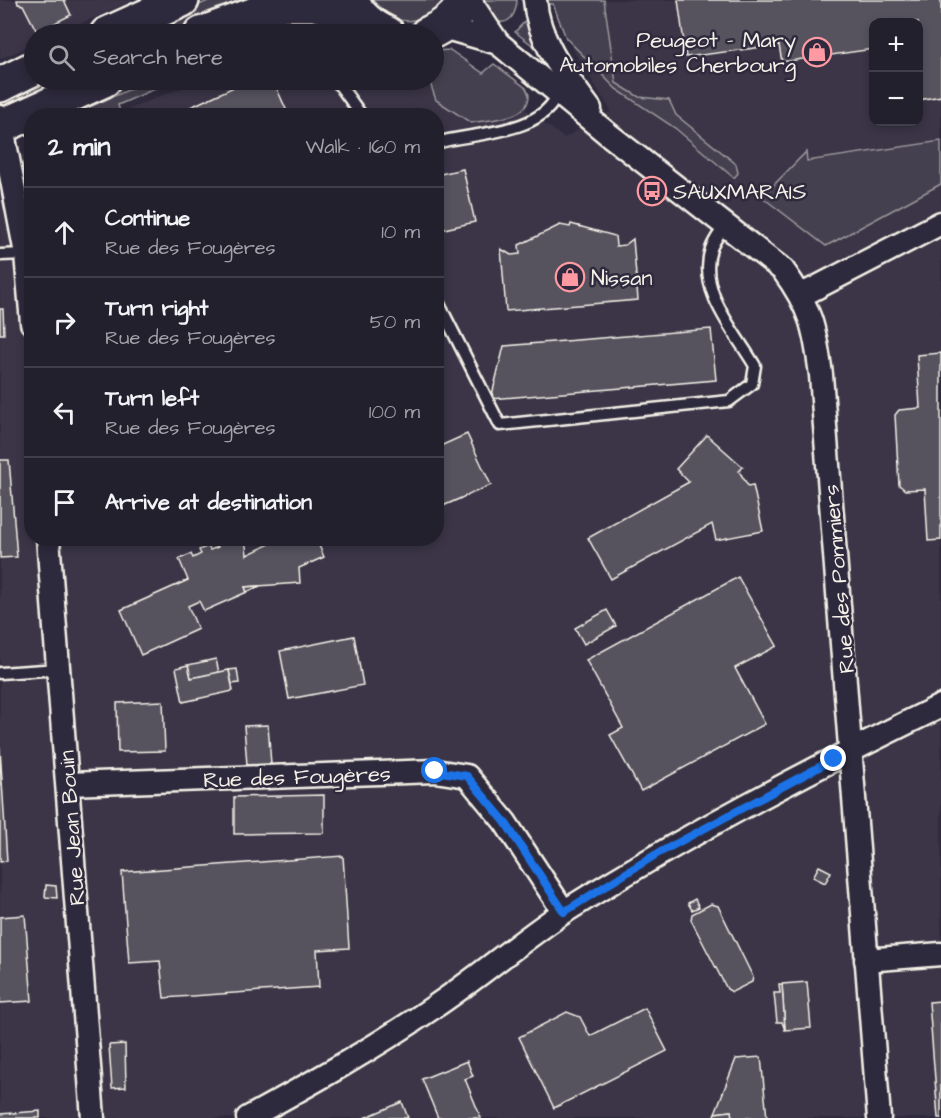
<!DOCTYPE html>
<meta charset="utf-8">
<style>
body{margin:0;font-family:"Architects Daughter",sans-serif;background:#2f2d3a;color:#f1f3f6}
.controls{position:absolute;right:18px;top:18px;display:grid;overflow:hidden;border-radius:12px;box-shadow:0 3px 9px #0003}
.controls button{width:54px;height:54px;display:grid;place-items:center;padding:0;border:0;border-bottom:2px solid #403e4a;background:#23202e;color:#f1f3f6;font:30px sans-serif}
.stop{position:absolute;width:18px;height:18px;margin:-14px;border:4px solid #1a73e8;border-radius:50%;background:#fff}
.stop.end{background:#1a73e8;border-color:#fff;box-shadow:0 2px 6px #0008}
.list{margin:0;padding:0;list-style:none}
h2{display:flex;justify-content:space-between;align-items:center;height:78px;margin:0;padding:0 24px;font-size:26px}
h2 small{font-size:20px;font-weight:400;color:#a3a3aa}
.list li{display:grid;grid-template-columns:39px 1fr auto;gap:18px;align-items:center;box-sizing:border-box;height:90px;padding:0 24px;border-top:2px solid #403e4a}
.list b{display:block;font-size:22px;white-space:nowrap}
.list p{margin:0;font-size:20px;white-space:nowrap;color:#a3a3aa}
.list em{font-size:20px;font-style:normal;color:#a3a3aa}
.icon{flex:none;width:33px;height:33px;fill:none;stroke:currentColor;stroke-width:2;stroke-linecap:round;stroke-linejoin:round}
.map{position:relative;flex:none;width:941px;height:1118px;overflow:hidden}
.search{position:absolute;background:#23202e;box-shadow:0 3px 9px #0003;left:24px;top:24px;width:420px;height:66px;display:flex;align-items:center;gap:15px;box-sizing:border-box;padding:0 21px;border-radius:33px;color:#a3a3aa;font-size:22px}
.panel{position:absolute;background:#23202e;box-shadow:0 3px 9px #0003;left:24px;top:108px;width:420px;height:438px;border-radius:24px}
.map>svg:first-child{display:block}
</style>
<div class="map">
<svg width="941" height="1118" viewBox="0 0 941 1118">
<rect width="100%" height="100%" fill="#2f2a3d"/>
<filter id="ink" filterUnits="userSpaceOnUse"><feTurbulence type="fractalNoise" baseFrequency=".0167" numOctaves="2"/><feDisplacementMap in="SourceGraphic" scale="12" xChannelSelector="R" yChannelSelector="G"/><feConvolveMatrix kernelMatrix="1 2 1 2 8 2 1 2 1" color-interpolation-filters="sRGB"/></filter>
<g filter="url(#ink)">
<g fill="#3b3647" fill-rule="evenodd">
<path d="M0 0H134L57 34H34V44L0 59Z"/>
<path d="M563 0H941V1118H0V165L31 151 32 538H436V116L115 115 200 80H401L421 88 489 82 564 138 611 111 570 45ZM874 22H918V122H874Z"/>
</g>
<g fill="#454050" stroke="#9c989c" stroke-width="1.5">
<path d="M210 0H260L168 34H145L179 14Z"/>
<path d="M366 0H444C420 30 391 25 366 0Z"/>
<path d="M482 0H517C516 14 510 26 495 21Z"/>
<path d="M546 0H604L616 83 639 97 669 100 676 115 736 164 738 173 734 178 675 128 616 89 566 38 553 4H547Z"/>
<path d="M526 20 540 51 515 32Z"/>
<path d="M450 50 483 73 494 64 526 88 529 95C529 120 490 119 471 123L436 100 429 80H434V51Z"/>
<path d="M54 80H74L24 103 20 95Z"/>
<path d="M151 80H175L118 105 121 115H71Z"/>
<path d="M941 141V184L826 246 762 197 806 152 807 161Z"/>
</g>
<g fill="#56525f" stroke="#f4f1e8" stroke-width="1.5">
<path d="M17 0H64L71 15 37 32 23 5 18 4Z"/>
<path d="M678 0H941V96L918 100V22H874V55L873 49 782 62 779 45 686 57Z"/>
<path d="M249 80H273L289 116H171Z"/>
<path d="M463 169 475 222 440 230 436 213V175Z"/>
<path d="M571 224 615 236 616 246 625 245 633 239 638 300 506 311 501 249 511 255 520 254 519 245 560 225 570 227Z"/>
<path d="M0 309H3L4 334H0Z"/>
<path d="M711 329 716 380 491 399 504 346Z"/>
<path d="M941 353V540L928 541 925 489 905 490 899 485 895 415 899 410 920 408 917 355Z"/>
<path d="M467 434 491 485 436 509V448Z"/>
<path d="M707 435 743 467 739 471 748 486 753 485 763 531 716 540 712 524 611 579 588 538 689 482 676 469Z"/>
<path d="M0 460H9L17 557 0 558Z"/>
<path d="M224 538 227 543 235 538H245L247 555 282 538H325L318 543 324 557 299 568 300 583 245 587 247 592 204 611 199 601 188 606 198 629 141 655 121 610 188 580 179 559 191 554 193 558 201 554 199 550 208 546 210 550 218 547 216 542Z"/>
<path d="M738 577 777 646 735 668 765 724 641 791 610 735 623 728 586 660Z"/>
<path d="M260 586 247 592 245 587Z"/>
<path d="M607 610 616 626 584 644 575 628Z"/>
<path d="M354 636 363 685 289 699 280 651Z"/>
<path d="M216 659 219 673 191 678 188 665Z"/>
<path d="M188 665 191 678 229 670 233 691 183 702 176 668Z"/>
<path d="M237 669 239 683 232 684 229 670Z"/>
<path d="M163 701 165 751 118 752 117 703Z"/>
<path d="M268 725 271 764 247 765 244 726Z"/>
<path d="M0 748 7 861 0 862Z"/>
<path d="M324 795V833L234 834V797Z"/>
<path d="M343 856 349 948 317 950 319 987 164 998 160 961 129 963 122 872Z"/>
<path d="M819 866 831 872 825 883 813 877Z"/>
<path d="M46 885 56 886 57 898 45 897Z"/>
<path d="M695 899 699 907 692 910 688 903Z"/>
<path d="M711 904 718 906 753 977 752 982 732 992 727 989 691 920 692 914Z"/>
<path d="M25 915 32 1001 0 1003V917Z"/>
<path d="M807 982 811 1028 785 1030 782 984Z"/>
<path d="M779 984H782L785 1030 782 1022H777L774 993H780Z"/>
<path d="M941 1001V1118H938L929 1002Z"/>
<path d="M645 1008 667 1051 554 1108 519 1037 567 1012 580 1017 590 1036Z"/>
<path d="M125 1044 126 1087 112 1088 109 1045Z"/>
<path d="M761 1057 767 1118H732L731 1111 715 1113 736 1059Z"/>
<path d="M467 1061 473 1076 465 1079 481 1118H438L422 1079Z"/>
<path d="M402 1102 408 1118H364Z"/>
<path d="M40 1111V1118H0V1114Z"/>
<path d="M731 1111 732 1118H713L715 1113Z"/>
</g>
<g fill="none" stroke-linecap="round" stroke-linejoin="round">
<g stroke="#f4f1e8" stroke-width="15">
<g id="service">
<path d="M247 29 276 34"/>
<path d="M336 80 362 116"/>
<path d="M436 143C474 132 542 135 558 93"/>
<path d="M0 255 26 254"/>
<path d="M436 298 500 425 729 401 752 384 755 366C736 333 697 291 711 249 714 240 721 232 725 225"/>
<path d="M0 673 59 669"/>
</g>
</g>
<g stroke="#f4f1e8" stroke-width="27">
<g id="minor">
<path d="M469 0 498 43 608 134 783 270C811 308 815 329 821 375L879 1118"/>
<path d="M535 0C538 42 566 76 590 109"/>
<path d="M443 27 498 43"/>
<path d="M0 117 26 254 32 323"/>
<path d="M802 295 941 223"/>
<path d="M48 538 93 1118"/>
<path d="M68 784 435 771 467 776 505 822 564 912"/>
<path d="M866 960 941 954"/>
<path d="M248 1118C310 1084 373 1049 431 1009 478 978 520 941 567 910 687 834 813 768 941 706"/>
</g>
</g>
<g stroke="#f4f1e8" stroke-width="38">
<g id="primary">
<path d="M350 0C360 17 371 26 388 34"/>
<path d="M107 34 182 0"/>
<path d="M201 34 282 4H314L357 13"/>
<path d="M427 34C445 26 456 17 466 0"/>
<path d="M0 85 34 68"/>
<path d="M0 127 104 80"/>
</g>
</g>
<use href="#service" stroke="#2f2a3d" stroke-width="10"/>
<use href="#minor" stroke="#2f2a3d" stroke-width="22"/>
<use href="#primary" stroke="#2f2a3d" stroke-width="33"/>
</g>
</g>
<g fill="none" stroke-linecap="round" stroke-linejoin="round" filter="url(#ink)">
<path stroke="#1a73e8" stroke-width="8" d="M435 771 467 776 505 822 564 912 655 855 834 759"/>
</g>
<defs>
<g id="shop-ring" transform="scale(1.5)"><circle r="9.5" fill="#2f2a3d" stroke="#ff9aa2" stroke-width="1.5"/><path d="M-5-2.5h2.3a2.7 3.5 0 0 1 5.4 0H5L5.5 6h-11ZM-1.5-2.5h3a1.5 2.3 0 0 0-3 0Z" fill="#ff9aa2"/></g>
<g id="bus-ring" transform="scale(1.5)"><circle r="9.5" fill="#2f2a3d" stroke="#ff9aa2" stroke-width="1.5"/><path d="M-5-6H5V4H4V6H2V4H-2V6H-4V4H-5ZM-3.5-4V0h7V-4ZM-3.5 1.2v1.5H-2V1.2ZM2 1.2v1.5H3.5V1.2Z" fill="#ff9aa2"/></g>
</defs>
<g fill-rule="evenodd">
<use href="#shop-ring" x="817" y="52"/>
<use href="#bus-ring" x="652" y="191"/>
<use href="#shop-ring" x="570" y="277"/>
</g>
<g text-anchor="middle" stroke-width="5" stroke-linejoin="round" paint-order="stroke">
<g font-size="22" fill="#f4f1e8" stroke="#2f2a3d" text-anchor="start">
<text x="796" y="47" text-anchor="end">Peugeot - Mary<tspan x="796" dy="25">Automobiles Cherbourg</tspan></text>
<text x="673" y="199">SAUXMARAIS</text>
<text x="591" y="285">Nissan</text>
</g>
<g font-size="22" fill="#f4f1e8" stroke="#2f2a3d">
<text transform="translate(838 579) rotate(-95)" y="8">Rue des Pommiers</text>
<text transform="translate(297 776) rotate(-2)" y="8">Rue des Fougères</text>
<text transform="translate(71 828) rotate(-94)" y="8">Rue Jean Bouin</text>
</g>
</g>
</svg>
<div class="controls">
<button>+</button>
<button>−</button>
</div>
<div class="stop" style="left:435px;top:771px"></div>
<div class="stop end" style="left:834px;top:759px"></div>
<div class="search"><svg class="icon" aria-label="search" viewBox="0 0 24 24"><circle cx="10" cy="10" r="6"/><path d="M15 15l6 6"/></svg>Search here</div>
<section class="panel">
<h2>2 min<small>Walk · 160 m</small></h2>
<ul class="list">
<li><svg class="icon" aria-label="ahead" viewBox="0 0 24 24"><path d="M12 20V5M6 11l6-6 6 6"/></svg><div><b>Continue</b><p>Rue des Fougères</p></div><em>10 m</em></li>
<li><svg class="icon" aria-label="right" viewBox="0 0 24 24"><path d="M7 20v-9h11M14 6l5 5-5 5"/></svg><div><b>Turn right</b><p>Rue des Fougères</p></div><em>50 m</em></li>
<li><svg class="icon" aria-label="left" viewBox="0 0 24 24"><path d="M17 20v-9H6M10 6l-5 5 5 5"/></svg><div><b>Turn left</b><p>Rue des Fougères</p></div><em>100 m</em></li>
<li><svg class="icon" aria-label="arrive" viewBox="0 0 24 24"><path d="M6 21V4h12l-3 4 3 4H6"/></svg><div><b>Arrive at destination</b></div></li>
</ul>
</section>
</div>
